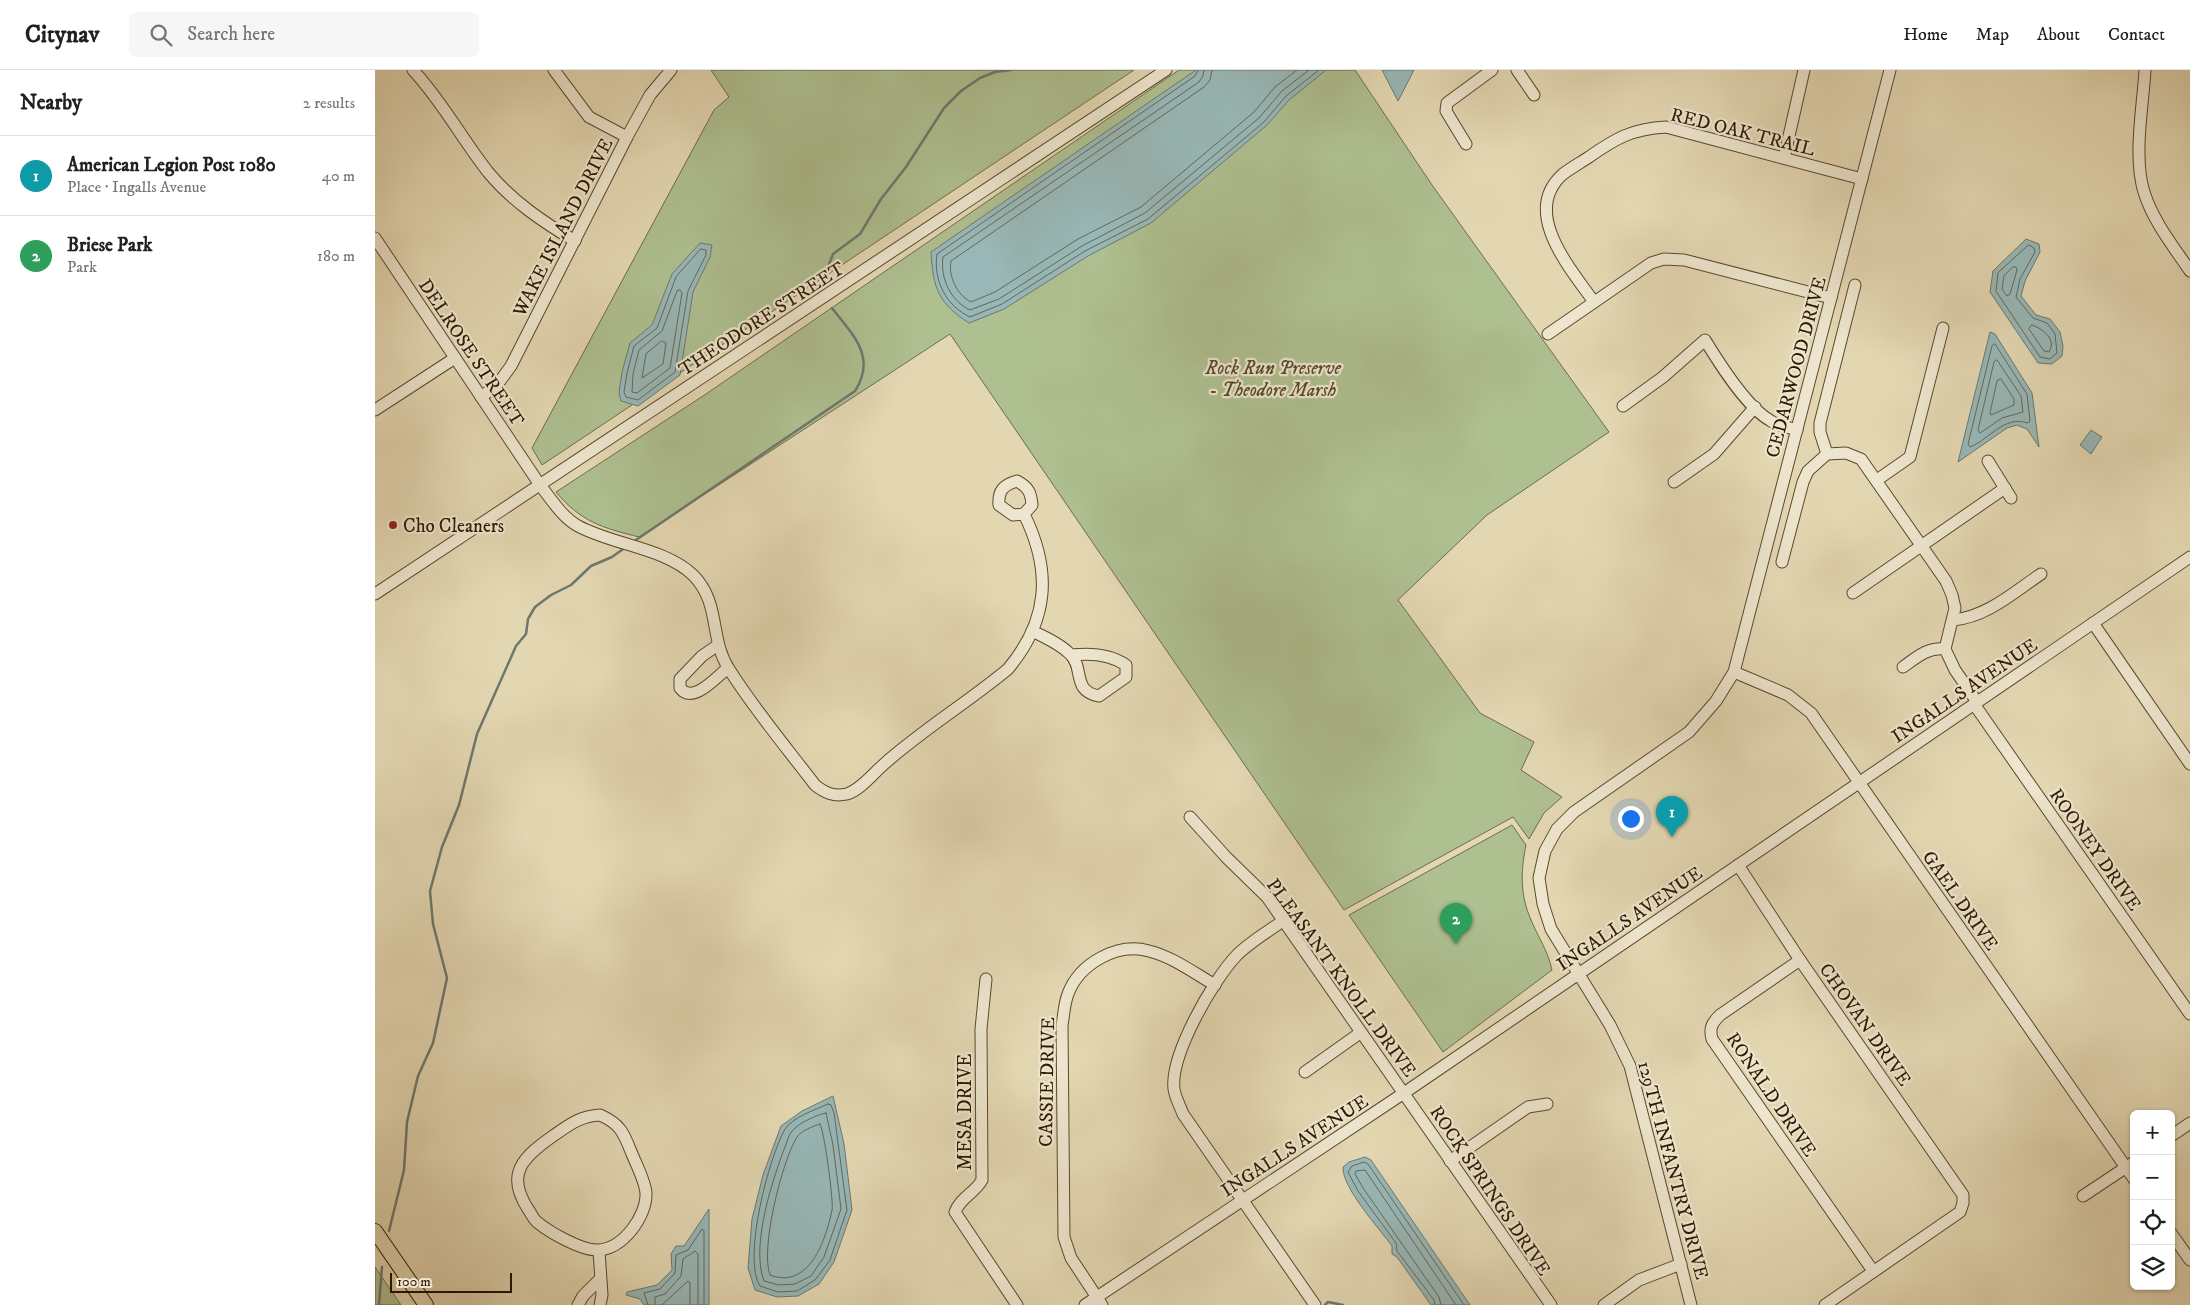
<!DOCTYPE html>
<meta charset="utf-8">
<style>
body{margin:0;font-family:"IM FELL DW Pica",serif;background:#f6f6f6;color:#202124}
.controls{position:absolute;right:15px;bottom:15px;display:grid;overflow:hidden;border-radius:8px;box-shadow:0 1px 4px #0004}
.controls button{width:45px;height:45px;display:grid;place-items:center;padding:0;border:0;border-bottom:1px solid #e0e0e0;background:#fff;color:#202124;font:25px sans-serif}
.scale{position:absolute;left:15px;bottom:12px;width:122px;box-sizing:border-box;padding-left:5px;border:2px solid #2d1902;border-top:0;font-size:14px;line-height:18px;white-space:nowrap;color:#2d1902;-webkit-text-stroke:4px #ede5cd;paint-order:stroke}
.you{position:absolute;left:1255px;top:748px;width:18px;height:18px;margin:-12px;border:4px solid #fff;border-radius:50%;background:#1a73e8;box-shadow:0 0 0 8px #1a73e833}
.badge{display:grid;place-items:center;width:32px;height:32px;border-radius:50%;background:#8f2418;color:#fff;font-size:16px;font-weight:700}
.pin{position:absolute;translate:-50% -41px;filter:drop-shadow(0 1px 2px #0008)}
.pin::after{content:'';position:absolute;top:26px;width:18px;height:15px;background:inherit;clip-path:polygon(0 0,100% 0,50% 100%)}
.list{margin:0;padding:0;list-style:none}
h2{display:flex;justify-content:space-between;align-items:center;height:65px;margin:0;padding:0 20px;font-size:21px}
h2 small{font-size:16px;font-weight:400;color:#757577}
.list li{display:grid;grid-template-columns:32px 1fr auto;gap:15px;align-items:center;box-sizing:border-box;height:80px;padding:0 20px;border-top:1px solid #e0e0e0}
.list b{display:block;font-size:19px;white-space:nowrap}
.list p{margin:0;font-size:16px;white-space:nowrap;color:#757577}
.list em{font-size:16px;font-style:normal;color:#757577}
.icon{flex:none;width:28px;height:28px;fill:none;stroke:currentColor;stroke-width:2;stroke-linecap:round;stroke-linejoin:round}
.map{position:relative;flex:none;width:1815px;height:1235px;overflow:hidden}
header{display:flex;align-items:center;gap:30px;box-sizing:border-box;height:70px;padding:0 25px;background:#fff;border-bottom:1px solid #e0e0e0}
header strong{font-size:24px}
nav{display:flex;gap:28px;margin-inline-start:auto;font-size:18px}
.search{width:350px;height:45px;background:#f6f6f6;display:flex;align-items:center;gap:12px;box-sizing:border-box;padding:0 18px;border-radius:8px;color:#757577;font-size:19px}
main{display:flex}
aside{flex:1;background:#fff}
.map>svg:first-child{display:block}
</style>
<header>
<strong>Citynav</strong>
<div class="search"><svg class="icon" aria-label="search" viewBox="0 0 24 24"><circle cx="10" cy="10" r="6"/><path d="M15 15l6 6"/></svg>Search here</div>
<nav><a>Home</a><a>Map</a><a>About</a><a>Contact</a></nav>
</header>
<main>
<aside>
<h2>Nearby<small>2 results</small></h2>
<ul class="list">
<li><span class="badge" style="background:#0f9aa8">1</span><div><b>American Legion Post 1080</b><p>Place · Ingalls Avenue</p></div><em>40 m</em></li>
<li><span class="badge" style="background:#2e9e5b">2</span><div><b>Briese Park</b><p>Park</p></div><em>180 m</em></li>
</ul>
</aside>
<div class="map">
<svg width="1815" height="1235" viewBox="0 0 1815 1235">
<rect width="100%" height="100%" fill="#e3d7b2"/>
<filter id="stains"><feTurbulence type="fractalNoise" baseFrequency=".004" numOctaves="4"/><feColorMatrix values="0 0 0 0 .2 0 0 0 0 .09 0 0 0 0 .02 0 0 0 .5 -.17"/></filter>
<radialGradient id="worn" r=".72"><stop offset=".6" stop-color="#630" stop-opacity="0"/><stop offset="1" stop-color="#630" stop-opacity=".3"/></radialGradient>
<g fill="#aebf90" stroke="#6e6c49">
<path d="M336 0H759L167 395 157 378 339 40 354 27Z"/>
<path d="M804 0H980L1057 115 1234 362 1112 445 1023 530 1105 643 1159 672 1146 700 1187 727 1169 743 1154 769 1138 747 969 840 575 264 264 467C228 458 206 452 181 422L331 324Z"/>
<path d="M1137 755 1151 775C1146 799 1145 822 1154 845 1161 864 1173 880 1177 900L1068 982 974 845Z"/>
<path d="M0 1197 26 1235H0Z"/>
</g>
<g fill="#98b7b6" stroke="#6d786e">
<path d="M821 0H951L914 30 892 55 776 153 713 186 629 239 594 253C563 233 558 218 556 182Z"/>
<path d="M1007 0H1039L1023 31Z"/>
<path d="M1651 169 1664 174 1665 182 1650 211 1646 226 1661 245 1675 249 1685 262 1688 276 1687 286 1677 294 1663 293 1661 290 1615 222 1618 201Z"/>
<path d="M325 173 337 175 335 187 318 222 305 305 263 336 246 331 244 323 247 302 255 273 277 255 297 204Z"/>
<path d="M1615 262 1620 264 1657 323 1664 377 1652 359 1642 355 1632 358 1583 392Z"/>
<path d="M1716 360 1727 367 1716 384 1705 375Z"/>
<path d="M458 1026 469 1074 477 1140 459 1192 444 1214 423 1226 402 1227 380 1220 373 1198 377 1149 388 1105 406 1056 427 1041Z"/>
<path d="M990 1087 996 1090 1095 1235H1056L1022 1187 1017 1184V1176C1004 1158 967 1118 968 1097L974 1092Z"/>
<path d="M334 1139V1235H269L265 1229 251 1225 252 1222 282 1215 297 1200 296 1184 301 1176H309Z"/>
</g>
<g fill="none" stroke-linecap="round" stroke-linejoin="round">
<g stroke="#62685c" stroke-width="1">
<path d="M823 0 820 6 562 184C558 210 571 236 595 247L627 234 710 181 773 149 889 52 911 26 944 0"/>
<path d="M829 0 828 6 824 12 568 187C565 209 576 231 595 240L624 229 707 176 770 143 884 48 907 21 934 0"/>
<path d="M837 0 835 10 829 17 576 191C573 206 582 225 596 232L620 222 703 169 766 137 879 42 900 17 922 0"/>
<path d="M1654 175 1659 178 1660 182 1645 209 1641 227 1658 248 1672 253 1680 264 1682 283 1675 289 1665 287 1621 221 1623 203Z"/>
<path d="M326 179 331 180V185L313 221 300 302 263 330 251 327 249 322 252 303 259 276 282 258 301 207Z"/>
<path d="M1638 197H1641L1642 200 1635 224 1632 226 1627 219 1629 206Z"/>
<path d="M305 220 307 223 295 298 262 323 257 322 258 304 264 280 287 261 302 221Z"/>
<path d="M1657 255C1668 259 1682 269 1674 282L1669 281 1654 259Z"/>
<path d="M287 271 291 273 288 294 267 308 271 284Z"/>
<path d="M1620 274 1652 324 1655 351 1653 353C1629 345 1615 369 1595 377L1593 374 1617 276Z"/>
<path d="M1622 290 1646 326 1648 342 1627 348 1605 363 1603 360 1619 292Z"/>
<path d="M1626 309 1639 329V335L1616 345 1615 343 1622 311Z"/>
<path d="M453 1034 456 1035 459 1043 472 1140 455 1190 440 1210 422 1221 403 1222 385 1216C367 1189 394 1087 410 1059 418 1047 440 1040 453 1034Z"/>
<path d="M451 1043 458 1075 466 1139 449 1187 436 1206 420 1214 404 1215 389 1211C376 1177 396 1115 408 1082 411 1076 413 1066 417 1061 424 1053 441 1045 451 1043Z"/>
<path d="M445 1054C449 1059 459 1133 457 1140 451 1170 434 1220 395 1205 385 1179 407 1091 422 1067 426 1061 438 1056 445 1054Z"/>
<path d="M273 1235 269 1223 285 1219 300 1203 301 1185 313 1180 327 1159 329 1161V1235"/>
<path d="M280 1235V1227L290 1224 306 1206 308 1189 320 1181 323 1184V1235"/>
<path d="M287 1235 313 1211 315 1213V1235"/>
<path d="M1060 1235 1059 1230 1022 1181 1021 1173 983 1121 973 1102 977 1096 989 1092 993 1094 1089 1235"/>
<path d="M1066 1235 1064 1227 988 1118 980 1104 981 1101 990 1100 1081 1235"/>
</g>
<g stroke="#6d786e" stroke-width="2.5">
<path d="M448 210 458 184 485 164 506 129 531 97 569 38 586 21 605 8 620 2 636 0"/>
<path d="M258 472 480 321C502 287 478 265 457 238"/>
<path d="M14 1161 29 1100 32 1052 43 1006 58 973 72 908 58 854 55 821 67 777 84 735 102 664 141 576 151 564 153 549 160 537 176 525 196 515 216 496 237 487 251 477"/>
<path d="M4 1235 7 1197"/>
<path d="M950 1235 953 1232 968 1235"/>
</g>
<g stroke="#5a482e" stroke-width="13">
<g id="minor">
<path d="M38 0C67 31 87 69 113 102 137 131 168 152 200 171"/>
<path d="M179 0 214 47 252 67"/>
<path d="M1142 0 1159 25"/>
<path d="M1770 0C1768 36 1758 87 1769 122 1778 151 1798 176 1815 201"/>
<path d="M1091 74 1071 41 1072 33 1117 0"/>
<path d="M1409 88 1429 0"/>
<path d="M0 168 165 415C176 429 187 447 203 456 238 475 290 478 318 505 346 533 334 568 354 599 379 639 411 677 440 715 450 723 459 727 472 724 485 720 497 705 508 695 547 660 592 633 633 599 674 550 677 501 649 444L657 435C656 422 653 417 642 411 628 415 623 421 624 435L638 445 649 444"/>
<path d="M1219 232C1196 199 1145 142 1188 104 1196 98 1205 93 1214 87 1241 68 1257 59 1291 57L1487 109"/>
<path d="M1173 264 1276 193 1289 189 1309 190 1456 228"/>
<path d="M106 327 122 315 136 296 252 67 275 25 296 0"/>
<path d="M1248 336 1288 307 1330 270C1344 293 1372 338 1396 351 1403 356 1413 357 1422 360"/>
<path d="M0 340 80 288"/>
<path d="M1452 384 1471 383 1486 389 1571 511 1577 525 1580 538 1570 579 1580 600 1602 632"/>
<path d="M1452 384 1445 362V353L1480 215"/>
<path d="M1613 391 1636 428"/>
<path d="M1502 410 1535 387 1568 258"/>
<path d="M1299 412 1339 384 1380 337"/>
<path d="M1407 492 1428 412 1433 401 1452 384"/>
<path d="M1478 523 1630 418"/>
<path d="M0 524 791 0"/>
<path d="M1578 550C1612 547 1639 522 1666 504"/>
<path d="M1718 553 1815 694"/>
<path d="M657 561C670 567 685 574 695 584 710 598 696 621 724 626L751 607V595C735 584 715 583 697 585"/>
<path d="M343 575 327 586 305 609V618C318 635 341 607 353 598"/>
<path d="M1528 597C1541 588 1552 577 1570 579"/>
<path d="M1359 602 1413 625 1436 643 1759 1109"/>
<path d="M1599 634 1815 944"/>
<path d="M815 747 851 787 892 827 1176 1235"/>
<path d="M1363 795 1425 890 1588 1125V1133L1585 1142 1450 1235"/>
<path d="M908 851C892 862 875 872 862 885 838 910 795 985 799 1019 800 1027 805 1036 808 1044L940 1235"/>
<path d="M1425 890 1345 945C1337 953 1334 958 1337 969L1498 1201"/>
<path d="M611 909 606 959 607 1110C600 1123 585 1128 580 1142L642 1235"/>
<path d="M930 1002 985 963"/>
<path d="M225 1045C246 1054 249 1064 257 1084 262 1096 270 1111 271 1123 272 1146 248 1179 223 1180 207 1181 174 1162 162 1152 158 1149 156 1143 153 1139 130 1104 148 1087 178 1066 194 1055 205 1046 225 1045Z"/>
<path d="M1796 1066 1815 1053"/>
<path d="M1075 1091 1153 1037 1172 1034"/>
<path d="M1708 1126 1759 1092"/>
<path d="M1796 1163 1815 1190"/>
<path d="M224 1181 227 1225 225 1235"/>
<path d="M203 1235 208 1226 224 1210"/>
<path d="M710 1235 1029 1023 1815 487"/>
<path d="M727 1235 696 1188 689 1167 687 955C689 945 689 934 693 924 704 894 742 872 774 881 798 887 819 903 840 915"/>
<path d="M1229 1235 1264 1210 1306 1194"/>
<path d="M1316 1235 1255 996 1235 955 1176 859 1168 834 1164 808 1170 781 1182 759 1199 742 1314 662 1341 631 1359 602 1515 0"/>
</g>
</g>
<g stroke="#2d1902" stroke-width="16">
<path id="major" d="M0 1161 51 1235"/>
</g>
<use href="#minor" stroke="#ede5cd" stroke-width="11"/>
<use href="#major" stroke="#e3d7b2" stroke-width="14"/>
</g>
<circle fill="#8f2418" stroke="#ede5cd" stroke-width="2" cx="18" cy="455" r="5"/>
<g text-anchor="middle" stroke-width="4.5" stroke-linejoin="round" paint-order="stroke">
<g font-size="19" fill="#2d1902" stroke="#ede5cd">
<text transform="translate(1368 61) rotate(14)" y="7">RED OAK TRAIL</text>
<text transform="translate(187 157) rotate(-63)" y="7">WAKE ISLAND DRIVE</text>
<text transform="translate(386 248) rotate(-33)" y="7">THEODORE STREET</text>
<text transform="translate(97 282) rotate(56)" y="7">DELROSE STREET</text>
<text transform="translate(1420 297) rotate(-75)" y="7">CEDARWOOD DRIVE</text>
<text transform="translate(1589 620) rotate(-34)" y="7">INGALLS AVENUE</text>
<text transform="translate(1721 779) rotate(55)" y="7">ROONEY DRIVE</text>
<text transform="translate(1586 830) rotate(55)" y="7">GAEL DRIVE</text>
<text transform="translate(1254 848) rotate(-34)" y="7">INGALLS AVENUE</text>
<text transform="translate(967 907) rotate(54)" y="7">PLEASANT KNOLL DRIVE</text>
<text transform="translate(1491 954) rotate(55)" y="7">CHOVAN DRIVE</text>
<text transform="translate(671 1012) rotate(-89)" y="7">CASSIE DRIVE</text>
<text transform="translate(1397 1024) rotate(56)" y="7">RONALD DRIVE</text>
<text transform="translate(589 1042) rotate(-90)" y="7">MESA DRIVE</text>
<text transform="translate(919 1075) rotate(-33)" y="7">INGALLS AVENUE</text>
<text transform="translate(1299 1100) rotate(75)" y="7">129TH INFANTRY DRIVE</text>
<text transform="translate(1116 1120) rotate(56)" y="7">ROCK SPRINGS DRIVE</text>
</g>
<g font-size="19" font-style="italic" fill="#544b2d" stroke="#ede5cd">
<text x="898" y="304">Rock Run Preserve<tspan x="898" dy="22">- Theodore Marsh</tspan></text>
</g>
<g font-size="19" fill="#2d1902" stroke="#ede5cd" text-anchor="start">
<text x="28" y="462">Cho Cleaners</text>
</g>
</g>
<rect width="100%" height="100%" filter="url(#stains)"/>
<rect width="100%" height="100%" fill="url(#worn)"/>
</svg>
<div class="controls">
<button>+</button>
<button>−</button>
<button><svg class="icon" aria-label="locate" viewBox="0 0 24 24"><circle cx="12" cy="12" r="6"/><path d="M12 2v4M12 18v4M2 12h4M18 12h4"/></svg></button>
<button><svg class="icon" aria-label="layers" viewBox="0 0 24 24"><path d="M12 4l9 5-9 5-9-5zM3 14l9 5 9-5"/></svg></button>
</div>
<div class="scale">100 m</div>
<div class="you"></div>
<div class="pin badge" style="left:1297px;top:767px;background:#0f9aa8">1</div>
<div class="pin badge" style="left:1081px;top:874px;background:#2e9e5b">2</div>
</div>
</main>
